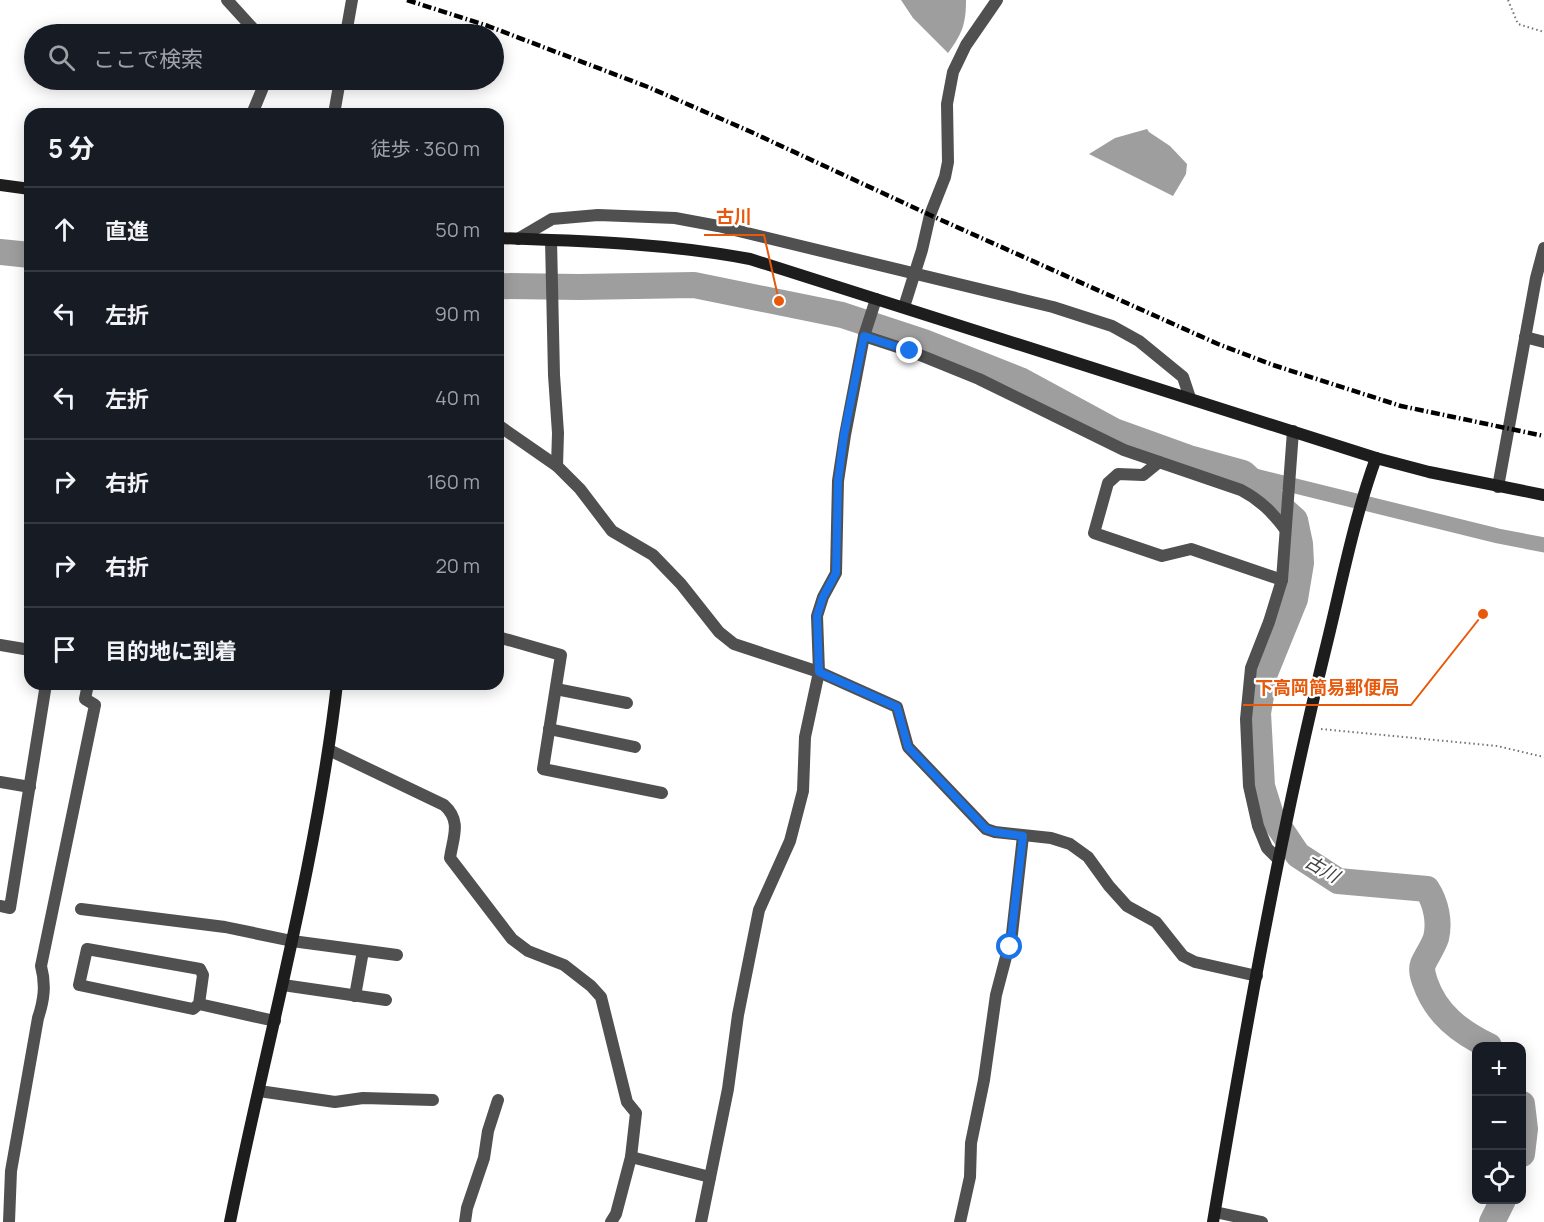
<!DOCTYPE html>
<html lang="ja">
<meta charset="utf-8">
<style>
body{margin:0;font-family:Manrope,"Noto Sans JP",sans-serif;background:#20242c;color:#f1f3f6}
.controls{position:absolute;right:18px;bottom:18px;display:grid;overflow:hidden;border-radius:12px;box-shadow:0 3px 15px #0003}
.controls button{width:54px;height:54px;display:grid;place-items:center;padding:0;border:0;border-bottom:2px solid #363941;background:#171b24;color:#f1f3f6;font:30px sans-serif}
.stop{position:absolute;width:18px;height:18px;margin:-14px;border:4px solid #1a73e8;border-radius:50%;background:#fff}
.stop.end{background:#1a73e8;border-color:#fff;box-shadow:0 2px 6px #0008}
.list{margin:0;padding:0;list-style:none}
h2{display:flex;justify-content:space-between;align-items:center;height:78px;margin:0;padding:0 24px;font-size:26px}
h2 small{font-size:20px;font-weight:400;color:#9ea1a6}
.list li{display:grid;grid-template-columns:39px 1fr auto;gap:18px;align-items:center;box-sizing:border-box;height:84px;padding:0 24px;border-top:2px solid #363941}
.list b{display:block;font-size:22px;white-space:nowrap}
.list em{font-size:20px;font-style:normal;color:#9ea1a6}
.icon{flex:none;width:33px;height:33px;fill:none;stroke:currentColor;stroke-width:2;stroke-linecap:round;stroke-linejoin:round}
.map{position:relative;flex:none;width:1544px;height:1222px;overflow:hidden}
.search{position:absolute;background:#171b24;box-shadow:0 3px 15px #0003;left:24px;top:24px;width:480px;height:66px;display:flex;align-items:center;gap:15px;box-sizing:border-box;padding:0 21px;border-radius:33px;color:#9ea1a6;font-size:22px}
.panel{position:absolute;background:#171b24;box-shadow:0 3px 15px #0003;left:24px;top:108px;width:480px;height:582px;border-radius:18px}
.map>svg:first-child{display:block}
</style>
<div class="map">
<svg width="1544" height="1222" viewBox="0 0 1544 1222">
<rect width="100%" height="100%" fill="#fff"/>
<g fill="#9e9e9e">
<path d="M901 0H966C966 24 962 34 948 53L913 18Z"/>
<path d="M1147 129 1149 132 1170 146 1187 164 1186 174 1173 196 1089 154 1115 138Z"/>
</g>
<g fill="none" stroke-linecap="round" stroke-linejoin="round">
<path stroke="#9e9e9e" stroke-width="15" d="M1243 473 1498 536 1544 545"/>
<g stroke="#9e9e9e" stroke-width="26">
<path d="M0 252 30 255"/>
<path d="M498 286 579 287 694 285 842 315 924 342 1020 380 1114 431 1189 458 1243 473 1295 520 1300 544 1301 563 1295 599 1265 673 1258 713 1262 786 1271 815 1298 855 1338 881 1427 889C1436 903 1440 922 1436 938 1433 947 1427 955 1423 964 1421 970 1423 976 1425 982 1436 1014 1460 1032 1489 1046"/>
<path d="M1522 1104 1525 1129 1522 1154"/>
<path d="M1492 1222 1503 1200"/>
</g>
<g stroke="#727272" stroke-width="2" stroke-dasharray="1.5 3" stroke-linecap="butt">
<path d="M1508 0 1518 24 1544 32"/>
<path d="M1321 729 1497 746 1544 757"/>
</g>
<g stroke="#505050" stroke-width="12">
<path d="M227 0 258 34"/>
<path d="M346 34 352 0"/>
<path d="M252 114 266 80"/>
<path d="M334 114 340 80"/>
<path d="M518 239 552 219 598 215 675 218 718 226 1053 307 1112 326 1139 341 1183 377 1190 398"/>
<path d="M551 240 554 375 558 433 557 466"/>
<path d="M904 307 922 250 930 215 945 177 948 162 947 104 953 72 966 45 997 0"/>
<path d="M864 336 910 351 979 379 1124 450 1241 490C1260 500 1272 512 1285 529"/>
<path d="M1525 337 1544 342"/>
<path d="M498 425 557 466 580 489 612 531 653 555 681 584 719 632 734 644 819 672 897 707 908 747 986 829 995 832 1051 838 1070 844 1088 857 1109 886 1127 906 1156 922 1183 956 1195 962 1257 976"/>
<path d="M1159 462 1143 475 1118 474 1108 483 1094 533 1162 556 1191 549 1282 580"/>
<path d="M1498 487 1536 278 1544 248"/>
<path d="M498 637 561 655 543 769 662 793"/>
<path d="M0 645 30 650"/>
<path d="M556 689 627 703"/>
<path d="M549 729 635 747"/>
<path d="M329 750 444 805C462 821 453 837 450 858L512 939 528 951 564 965 591 986 601 997 627 1102 636 1113 631 1157"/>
<path d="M0 782 30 787"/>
<path d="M1278 859 1267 848 1258 826 1249 786 1246 719 1251 668 1269 622 1282 580 1293 431"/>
<path d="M0 906 10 908 46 684"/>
<path d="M81 909 225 927 292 941 397 955"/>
<path d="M283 985 386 1000"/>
<path d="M355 996 363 951"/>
<path d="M199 1004 203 975 200 969 87 949 79 985 193 1009 199 1004 275 1021"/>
<path d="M259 1091 335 1102 363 1098 433 1100"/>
<path d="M1215 1212 1262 1222"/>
<path d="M9 1222 11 1171 38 1018C44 1000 46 985 41 966L95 705 85 699 88 684"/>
<path d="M465 1222 467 1208 484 1158 488 1131 498 1100"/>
<path d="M611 1222 616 1214 631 1157 710 1177"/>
<path d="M701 1222 728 1089 738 1015 759 910 790 841 803 791 805 737 819 672 817 616 823 597 836 573 838 481 845 435 864 336 876 299"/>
<path d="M960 1222 970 1177 971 1143 984 1080 996 995 1012 934 1023 836"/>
</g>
<g stroke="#1d1d1d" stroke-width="12">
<path d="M0 185 30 189"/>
<path d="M498 238C583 241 666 243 750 259L1376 458 1429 472 1544 495"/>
<path d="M230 1222C266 1043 316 866 337 684"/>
<path d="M1213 1222C1245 1031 1279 839 1325 651 1341 587 1353 521 1376 458"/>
</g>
<path stroke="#000" stroke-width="4.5" stroke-dasharray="9 3 1.5 3" stroke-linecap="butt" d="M407 0 488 26 648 87 749 131 930 215 1218 344 1273 365 1401 406 1544 436"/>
</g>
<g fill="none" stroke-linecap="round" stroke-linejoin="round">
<path stroke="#1a73e8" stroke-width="8" d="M910 351 864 336 844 435 838 481 836 573 823 597 817 616 819 672 897 707 908 747 986 829 995 832 1023 836 1010 947"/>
</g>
<g text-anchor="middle" stroke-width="4.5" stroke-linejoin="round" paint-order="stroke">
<g font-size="18" font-style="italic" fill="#3f3f3f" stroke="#fff">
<text transform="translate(1322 869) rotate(30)" y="6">古川</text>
</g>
</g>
<path fill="none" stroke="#e8590c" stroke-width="2" d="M779 301L764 235H704M1483 614L1411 705H1243"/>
<g fill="#e8590c" stroke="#fff" stroke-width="2">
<circle cx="779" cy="301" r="6"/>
<circle cx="1483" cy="614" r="6"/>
</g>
<g font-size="18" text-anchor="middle" font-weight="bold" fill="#e8590c" stroke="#fff" stroke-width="4.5" stroke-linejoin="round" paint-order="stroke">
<text x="734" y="223">古川</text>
<text x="1327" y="694">下高岡簡易郵便局</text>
</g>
</svg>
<div class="controls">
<button>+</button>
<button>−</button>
<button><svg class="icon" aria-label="locate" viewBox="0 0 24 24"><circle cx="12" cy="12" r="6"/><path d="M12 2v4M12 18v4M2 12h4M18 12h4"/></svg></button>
</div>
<div class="stop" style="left:1010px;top:947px"></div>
<div class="stop end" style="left:910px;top:351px"></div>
<div class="search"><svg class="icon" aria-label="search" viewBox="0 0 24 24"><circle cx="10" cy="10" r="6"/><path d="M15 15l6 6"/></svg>ここで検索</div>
<section class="panel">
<h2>5 分<small>徒歩 · 360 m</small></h2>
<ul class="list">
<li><svg class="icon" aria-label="ahead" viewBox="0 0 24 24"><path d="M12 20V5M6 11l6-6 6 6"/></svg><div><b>直進</b></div><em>50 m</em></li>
<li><svg class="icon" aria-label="left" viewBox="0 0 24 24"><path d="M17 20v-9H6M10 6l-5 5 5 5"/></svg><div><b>左折</b></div><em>90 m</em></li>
<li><svg class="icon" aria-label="left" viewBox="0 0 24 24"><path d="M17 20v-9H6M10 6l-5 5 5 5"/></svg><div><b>左折</b></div><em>40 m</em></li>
<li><svg class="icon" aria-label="right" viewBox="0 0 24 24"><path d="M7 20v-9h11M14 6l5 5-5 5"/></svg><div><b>右折</b></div><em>160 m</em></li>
<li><svg class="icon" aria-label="right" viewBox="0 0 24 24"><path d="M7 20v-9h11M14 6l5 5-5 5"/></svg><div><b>右折</b></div><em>20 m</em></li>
<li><svg class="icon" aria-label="arrive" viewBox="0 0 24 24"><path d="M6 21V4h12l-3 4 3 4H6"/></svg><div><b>目的地に到着</b></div></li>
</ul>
</section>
</div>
